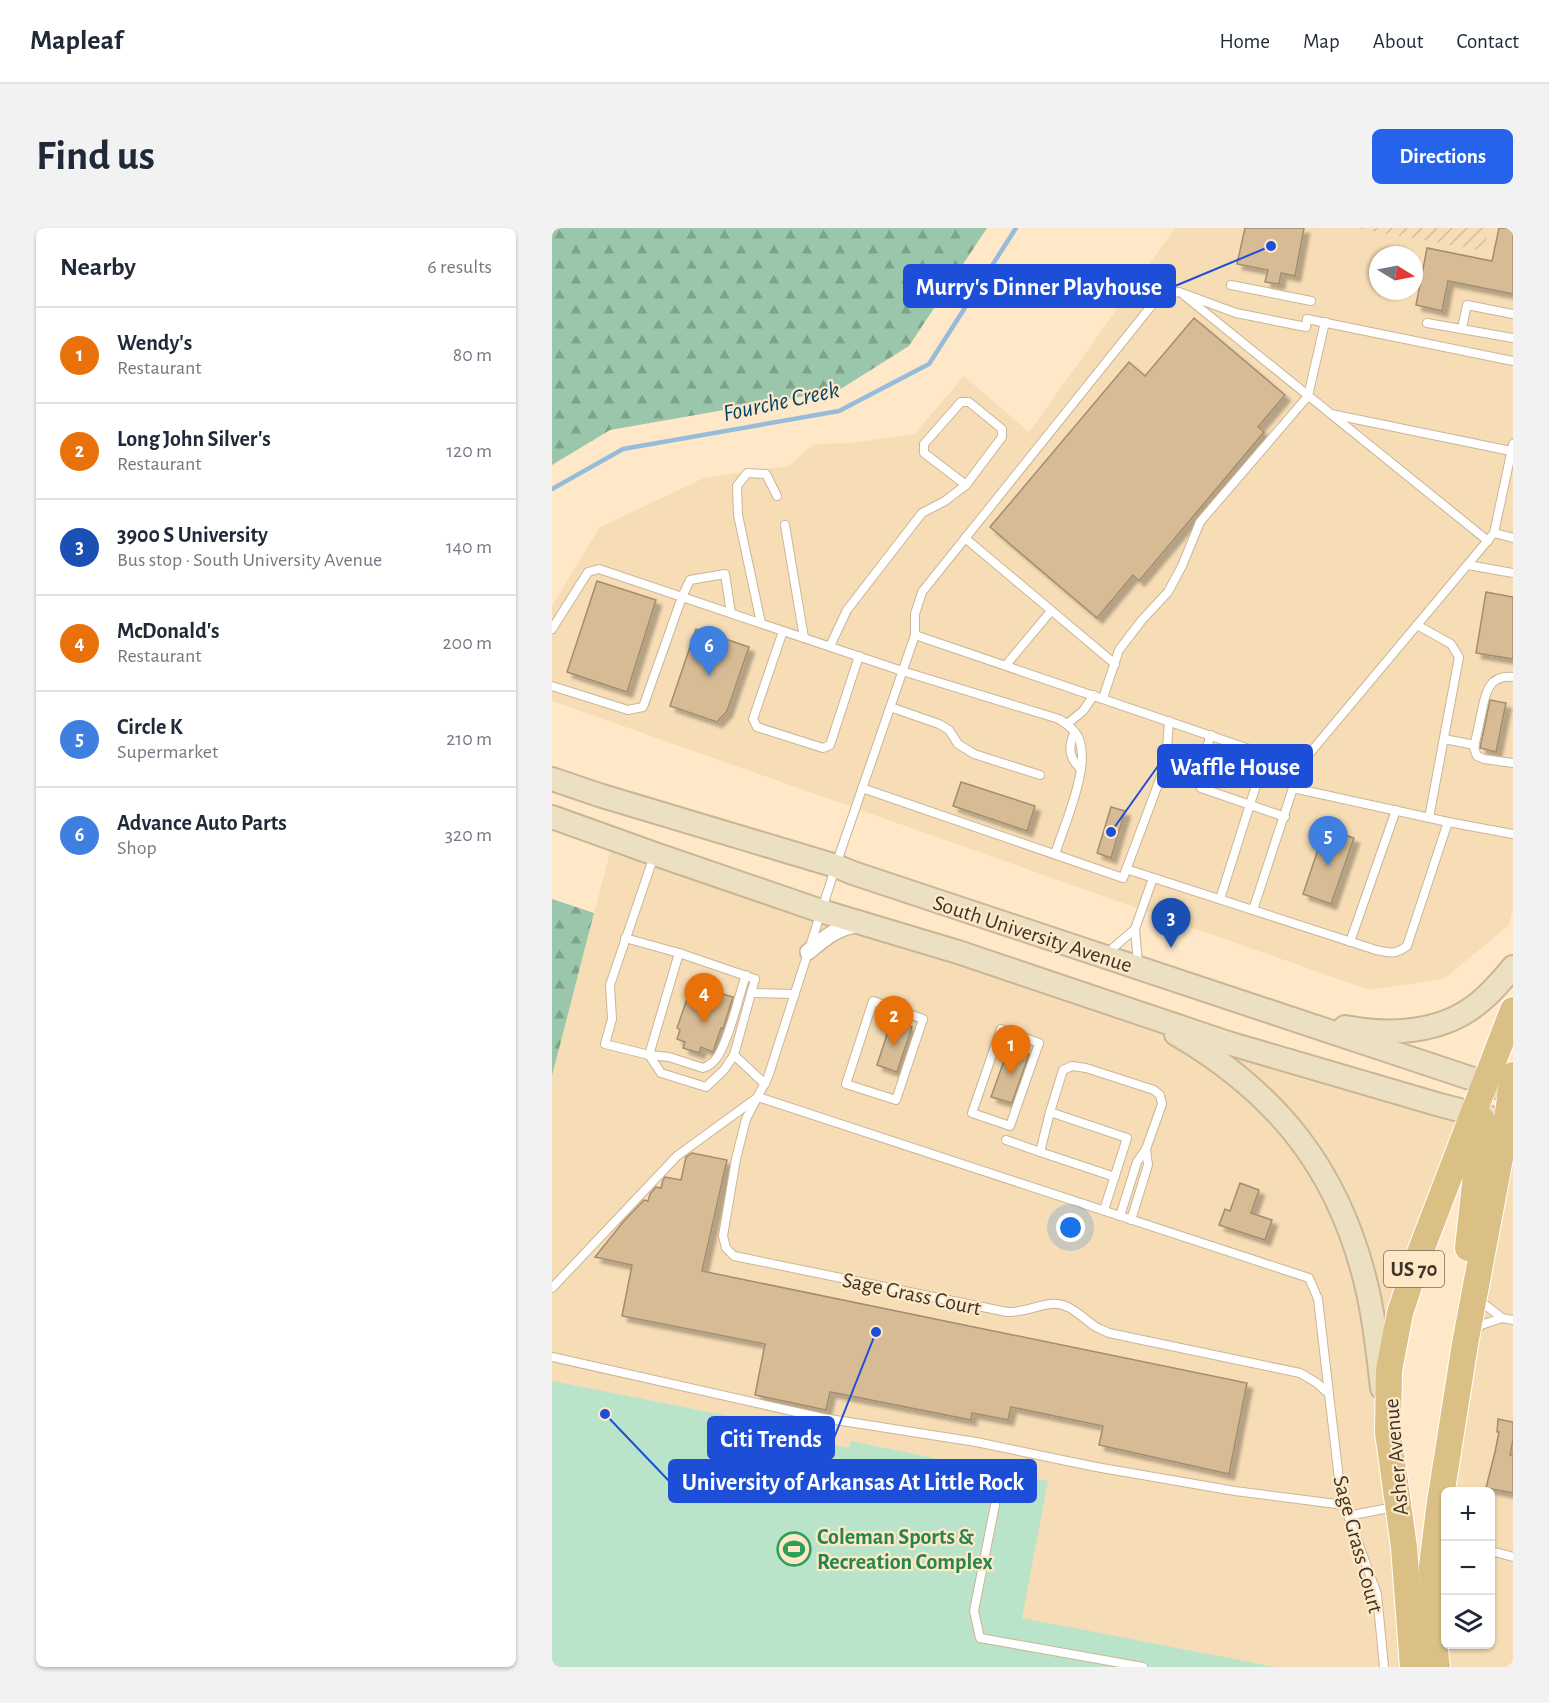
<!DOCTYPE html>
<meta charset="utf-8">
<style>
body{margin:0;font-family:"Alegreya Sans",sans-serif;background:#f2f2f3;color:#1f2937}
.controls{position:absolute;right:18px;bottom:18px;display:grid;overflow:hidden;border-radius:9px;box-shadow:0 2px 4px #0004}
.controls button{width:54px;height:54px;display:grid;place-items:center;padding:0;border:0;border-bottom:2px solid #e0e1e3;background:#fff;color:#1f2937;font:30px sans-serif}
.compass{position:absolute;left:817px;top:18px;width:54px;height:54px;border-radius:50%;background:#fff;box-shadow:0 2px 4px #0004;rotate:100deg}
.you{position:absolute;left:519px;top:1000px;width:21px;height:21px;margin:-15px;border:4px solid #fff;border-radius:50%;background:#1a73e8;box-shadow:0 0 0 9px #1a73e833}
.badge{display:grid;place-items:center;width:39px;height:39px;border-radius:50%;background:#2563eb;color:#fff;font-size:20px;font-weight:700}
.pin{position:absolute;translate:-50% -50px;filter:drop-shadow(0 2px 3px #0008)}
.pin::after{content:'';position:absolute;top:32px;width:21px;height:18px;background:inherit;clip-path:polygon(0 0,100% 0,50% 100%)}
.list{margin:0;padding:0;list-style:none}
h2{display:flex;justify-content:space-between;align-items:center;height:78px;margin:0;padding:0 24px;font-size:26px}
h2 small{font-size:20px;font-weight:400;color:#747a83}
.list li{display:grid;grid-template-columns:39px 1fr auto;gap:18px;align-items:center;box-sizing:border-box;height:96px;padding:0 24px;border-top:2px solid #e0e1e3}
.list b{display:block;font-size:22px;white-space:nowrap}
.list p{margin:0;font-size:20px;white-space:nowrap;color:#747a83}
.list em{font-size:20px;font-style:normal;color:#747a83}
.icon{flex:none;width:33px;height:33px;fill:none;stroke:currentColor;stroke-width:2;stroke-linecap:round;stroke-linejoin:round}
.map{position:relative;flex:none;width:961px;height:1439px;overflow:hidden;border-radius:9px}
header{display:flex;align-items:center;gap:36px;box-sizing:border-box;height:84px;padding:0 30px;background:#fff;border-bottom:2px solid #e0e1e3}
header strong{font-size:28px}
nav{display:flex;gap:33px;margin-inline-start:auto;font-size:21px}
.intro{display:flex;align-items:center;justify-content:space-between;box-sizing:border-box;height:144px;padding:0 36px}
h1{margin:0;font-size:42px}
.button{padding:15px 27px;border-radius:9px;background:#2563eb;color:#fff;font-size:21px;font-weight:700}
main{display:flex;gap:36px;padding:0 36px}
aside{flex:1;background:#fff;border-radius:9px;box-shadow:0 2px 4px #0004}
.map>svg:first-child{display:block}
</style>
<header>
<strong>Mapleaf</strong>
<nav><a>Home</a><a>Map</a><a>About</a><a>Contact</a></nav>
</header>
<div class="intro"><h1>Find us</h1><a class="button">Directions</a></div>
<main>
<aside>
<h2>Nearby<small>6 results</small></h2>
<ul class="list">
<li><span class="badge" style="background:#e8710a">1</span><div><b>Wendy's</b><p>Restaurant</p></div><em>80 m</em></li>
<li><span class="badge" style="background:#e8710a">2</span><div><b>Long John Silver's</b><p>Restaurant</p></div><em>120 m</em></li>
<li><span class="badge" style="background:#1a4fb4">3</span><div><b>3900 S University</b><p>Bus stop · South University Avenue</p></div><em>140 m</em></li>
<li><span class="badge" style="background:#e8710a">4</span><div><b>McDonald's</b><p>Restaurant</p></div><em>200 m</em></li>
<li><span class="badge" style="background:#3f7fe0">5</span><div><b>Circle K</b><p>Supermarket</p></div><em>210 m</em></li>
<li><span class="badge" style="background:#3f7fe0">6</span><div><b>Advance Auto Parts</b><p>Shop</p></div><em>320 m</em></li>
</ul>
</aside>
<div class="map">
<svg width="961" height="1439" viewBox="0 0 961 1439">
<defs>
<pattern id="industrial-furrows" width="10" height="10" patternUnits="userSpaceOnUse" patternTransform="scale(1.5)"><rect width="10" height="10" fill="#f7ddb6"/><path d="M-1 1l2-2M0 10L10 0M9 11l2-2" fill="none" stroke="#d5be9c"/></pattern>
<pattern id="forest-firs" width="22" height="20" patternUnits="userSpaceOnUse" patternTransform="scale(1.5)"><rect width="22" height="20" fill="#9ac6ab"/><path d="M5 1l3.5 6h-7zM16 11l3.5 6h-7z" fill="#7fa28b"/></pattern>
<filter id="shadow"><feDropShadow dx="5.5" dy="5.5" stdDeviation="1.5" flood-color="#0004"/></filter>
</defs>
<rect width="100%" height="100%" fill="#fee8c7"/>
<g fill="#f7ddb6" fill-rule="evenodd">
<path d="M623 0H803L930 23 937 0H961V679L957 697 892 751 817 762 0 473V378L48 299 152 250 237 238 261 216 299 215 362 206 412 148 477 204ZM826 27H862V63H826Z"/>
<path d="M61 612 921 886 842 1116 852 1319 892 1321 893 1312 894 1416H939V1264L902 1263 961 918V1439H0V848Z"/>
</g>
<path fill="url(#industrial-furrows)" d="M803 0H937L931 23Z"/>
<path fill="#bae4ca" d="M0 1153 192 1191 193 1201 297 1220 299 1213 496 1253 470 1390 724 1439H0Z"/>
<g fill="url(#forest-firs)">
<path d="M0 0H435L357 118 287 162 58 202 0 237Z"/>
<path d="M0 671 42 685 0 848Z"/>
</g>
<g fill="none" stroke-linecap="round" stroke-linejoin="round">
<path stroke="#95bcda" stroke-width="4.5" d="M0 261 71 221 287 183 377 136 464 0"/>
</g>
<g fill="#d6bb94" stroke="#a18d6f" stroke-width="1.5" filter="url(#shadow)">
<path d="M693 0H752L743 48 729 45 727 56 713 54 716 42 685 36Z"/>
<path d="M947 0H961V66L896 53 890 83 864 77 875 20 940 33Z"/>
<path d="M642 90 733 167 706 199 712 204 587 353 581 347 545 390 438 299 577 134 593 148Z"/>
<path d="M45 353 104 372 75 464 15 444Z"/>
<path d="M934 364 961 369V431L924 425Z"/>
<path d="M144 401 197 419 175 483 165 494 118 478Z"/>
<path d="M938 472 954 475 944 524 928 520Z"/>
<path d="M409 554 483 578 475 603 401 578Z"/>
<path d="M559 579 573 583 559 630 545 625Z"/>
<path d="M773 601 802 610 779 676 751 666Z"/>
<path d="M142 760 150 764 154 761 181 769 171 801 169 800 161 824 149 819 147 825 131 820 133 814 125 811 128 802 125 800 135 771 138 769Z"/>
<path d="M340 791 360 799 345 844 325 837Z"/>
<path d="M457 819 477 826 460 875 439 869Z"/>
<path d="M140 925 175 932 150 1043 695 1155 677 1246 547 1217 551 1198 459 1179 456 1192 420 1185 419 1192 278 1164 274 1182 203 1167 213 1116 70 1088 80 1037 43 1029 71 994 92 972 96 973 98 966 104 959 109 960 111 952 113 949 129 952 134 929Z"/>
<path d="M688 955 707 962 699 985 720 992 713 1012 667 997 673 981 678 983Z"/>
<path d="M946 1191 961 1194V1212L958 1227 961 1228V1265L934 1260 943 1224 947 1204H945Z"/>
</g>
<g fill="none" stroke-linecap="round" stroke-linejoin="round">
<g stroke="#cbb596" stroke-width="10">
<g id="service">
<path d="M679 57 759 73"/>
<path d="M633 68 936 313"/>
<path d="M875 95 961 110"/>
<path d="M910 100 915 77 961 86"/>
<path d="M961 133 755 91 754 99 684 85 627 64 608 67 370 364 363 386V407L747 538 942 305 961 216"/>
<path d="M779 186 959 223"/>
<path d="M233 297 252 410"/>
<path d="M942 305 961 310"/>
<path d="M413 310 563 436"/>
<path d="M916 337 961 345"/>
<path d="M209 395 186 287 185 258 195 245 214 246 225 268"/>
<path d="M865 397 899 416 907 429 877 590"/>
<path d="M0 401 36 344 47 341 350 443 507 491C515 496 526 505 528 514 537 542 512 598 503 626"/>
<path d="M231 403 201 491 205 499 271 520 278 517 307 428"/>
<path d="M363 407 288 625 216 849 194 891 184 931 171 1008 174 1020 182 1028 455 1084C470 1085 483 1078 498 1076 517 1073 530 1090 544 1099 548 1101 553 1103 557 1105L748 1145 765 1155 777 1166 789 1268 825 1366 832 1439"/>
<path d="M278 418 295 382 370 285 393 273 414 257 450 209V201L417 174H409L372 216V225L414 257"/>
<path d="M454 437 499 383"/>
<path d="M961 449C935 446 933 468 929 487 927 498 924 509 922 520L925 528 932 531 961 535"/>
<path d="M0 458 76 482 91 479 130 369 138 352 173 346 179 385"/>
<path d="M551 470 567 422 590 392 616 364 630 338 648 294 756 168 773 94"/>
<path d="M338 479 387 496 397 502 406 516 422 526 488 547"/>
<path d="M515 496 531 483 542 467"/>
<path d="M522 506C516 519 517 530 528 540"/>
<path d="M659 507 644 550 649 560 733 589"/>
<path d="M892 511 923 517"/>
<path d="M747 538 741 560 896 594 961 606"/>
<path d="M310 560 571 650 614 535 617 493"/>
<path d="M102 628 58 757 60 791 53 816 97 827 117 829 151 840C158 838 162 834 166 828 178 808 186 771 194 747"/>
<path d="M574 641 824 722C838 725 843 727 855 718L896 594"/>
<path d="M668 671 714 526"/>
<path d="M701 682 741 560"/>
<path d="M583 701 601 650"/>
<path d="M73 710 127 725 203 751 182 827 172 842 154 859 109 845 97 827"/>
<path d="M798 714 844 582"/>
<path d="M554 726 583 701 586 735"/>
<path d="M199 765 243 766"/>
<path d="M321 773 371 791 344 872 294 856Z"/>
<path d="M449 801 487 815 458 898 420 885Z"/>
<path d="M97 827 127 725"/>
<path d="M182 827 213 856"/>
<path d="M498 884 511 842 520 838 534 840 602 862 608 867 610 876 594 921 585 934 568 988"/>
<path d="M454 912 488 924"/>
<path d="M552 982 575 910 498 884 488 924 563 949"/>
<path d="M579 992 596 937 594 921"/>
<path d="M0 1060 125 928 206 869 757 1050 766 1071 777 1166"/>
<path d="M927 1072 950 1090 961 1092"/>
<path d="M923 1104 929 1097 950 1090"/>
<path d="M0 1129 271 1190 424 1214 544 1239 683 1263 792 1277"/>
<path d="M443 1277 422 1383 428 1410 591 1439"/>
<path d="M796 1288 842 1279"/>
<path d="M939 1323 961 1329"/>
</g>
</g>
<g stroke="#cbb596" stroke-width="18">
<path id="minor" d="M256 724C274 709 284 700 307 696"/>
</g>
<g stroke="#cbb596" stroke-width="26">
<g id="secondary">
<path d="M0 551 47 567 284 638 301 645 948 860"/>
<path d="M0 589 103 626 269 683 406 724 676 815 888 877 938 890"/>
<path d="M793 799C839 808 892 805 929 773 941 763 951 751 961 739"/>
<path d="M624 806C727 866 788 944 815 1060 823 1093 826 1126 830 1160"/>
</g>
</g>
<g stroke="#fff" stroke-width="28">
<g id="primary">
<path d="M916 1020 930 892"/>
<path d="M861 1439 852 1319 836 1204 837 1142 848 1085 866 1030 961 782"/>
<path d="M885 1439 881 1407 880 1338 888 1274 913 1116 955 893 961 847"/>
</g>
</g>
<use href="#service" stroke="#fff" stroke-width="8"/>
<use href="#minor" stroke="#fff" stroke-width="15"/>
<use href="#secondary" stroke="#ece0c2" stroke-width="22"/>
<use href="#primary" stroke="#dac085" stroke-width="26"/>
</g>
<defs>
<g id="stadium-ring" transform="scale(1.725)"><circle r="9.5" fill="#fee8c7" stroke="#2e9e5b" stroke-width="1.5"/><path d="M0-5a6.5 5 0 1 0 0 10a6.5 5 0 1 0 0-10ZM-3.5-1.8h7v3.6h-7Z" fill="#2e9e5b"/></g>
</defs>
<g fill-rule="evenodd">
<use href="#stadium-ring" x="242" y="1321"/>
</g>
<g text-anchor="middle" stroke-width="4.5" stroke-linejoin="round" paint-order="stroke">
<rect fill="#fee8c7" stroke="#776b58" stroke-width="1.5" x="832" y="1023" width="60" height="36" rx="4.5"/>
<g font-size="21" font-weight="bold" fill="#3d3528">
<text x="862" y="1048">US 70</text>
</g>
<g font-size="22" fill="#3d3528" stroke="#fee8c7">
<text transform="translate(481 705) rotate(18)" y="8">South University Avenue</text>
<text transform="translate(360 1065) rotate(12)" y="8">Sage Grass Court</text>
<text transform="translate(843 1229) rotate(-95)" y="8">Asher Avenue</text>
<text transform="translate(807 1316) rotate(75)" y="8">Sage Grass Court</text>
</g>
<g font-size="22" font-weight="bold" fill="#27864d" stroke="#fee8c7" text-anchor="start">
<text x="265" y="1316">Coleman Sports &amp;<tspan x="265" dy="25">Recreation Complex</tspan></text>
</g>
<g font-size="24" font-style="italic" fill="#00446b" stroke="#fee8c7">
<text transform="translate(229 173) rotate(-12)" y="8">Fourche Creek</text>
</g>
</g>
<path fill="none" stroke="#1d4ed8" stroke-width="2" d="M719 18L623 58M559 604L606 538M324 1104L282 1210M53 1186L117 1253"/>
<g fill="#1d4ed8" stroke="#fee8c7" stroke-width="2">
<circle cx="719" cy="18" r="6"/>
<circle cx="559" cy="604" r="6"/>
<circle cx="324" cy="1104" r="6"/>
<circle cx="53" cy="1186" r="6"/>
</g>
<g fill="#1d4ed8" stroke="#1d4ed8" stroke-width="2">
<rect x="352" y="37" width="271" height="42" rx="6"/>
<rect x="606" y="517" width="154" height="42" rx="6"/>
<rect x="156" y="1189" width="126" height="42" rx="6"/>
<rect x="117" y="1232" width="367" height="42" rx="6"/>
</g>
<g font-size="24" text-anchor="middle" font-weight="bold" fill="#fff">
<text x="487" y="67">Murry's Dinner Playhouse</text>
<text x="683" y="547">Waffle House</text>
<text x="219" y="1219">Citi Trends</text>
<text x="301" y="1262">University of Arkansas At Little Rock</text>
</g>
</svg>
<div class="controls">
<button>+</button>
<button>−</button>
<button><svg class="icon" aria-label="layers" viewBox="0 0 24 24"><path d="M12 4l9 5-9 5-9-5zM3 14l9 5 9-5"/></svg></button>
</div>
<svg class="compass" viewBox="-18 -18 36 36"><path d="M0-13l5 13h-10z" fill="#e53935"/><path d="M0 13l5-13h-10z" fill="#747a83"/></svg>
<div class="you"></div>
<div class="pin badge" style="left:459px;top:847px;background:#e8710a">1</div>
<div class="pin badge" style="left:342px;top:818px;background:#e8710a">2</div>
<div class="pin badge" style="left:619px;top:720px;background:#1a4fb4">3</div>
<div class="pin badge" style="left:152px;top:795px;background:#e8710a">4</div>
<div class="pin badge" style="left:776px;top:638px;background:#3f7fe0">5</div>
<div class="pin badge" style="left:157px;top:448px;background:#3f7fe0">6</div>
</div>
</main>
